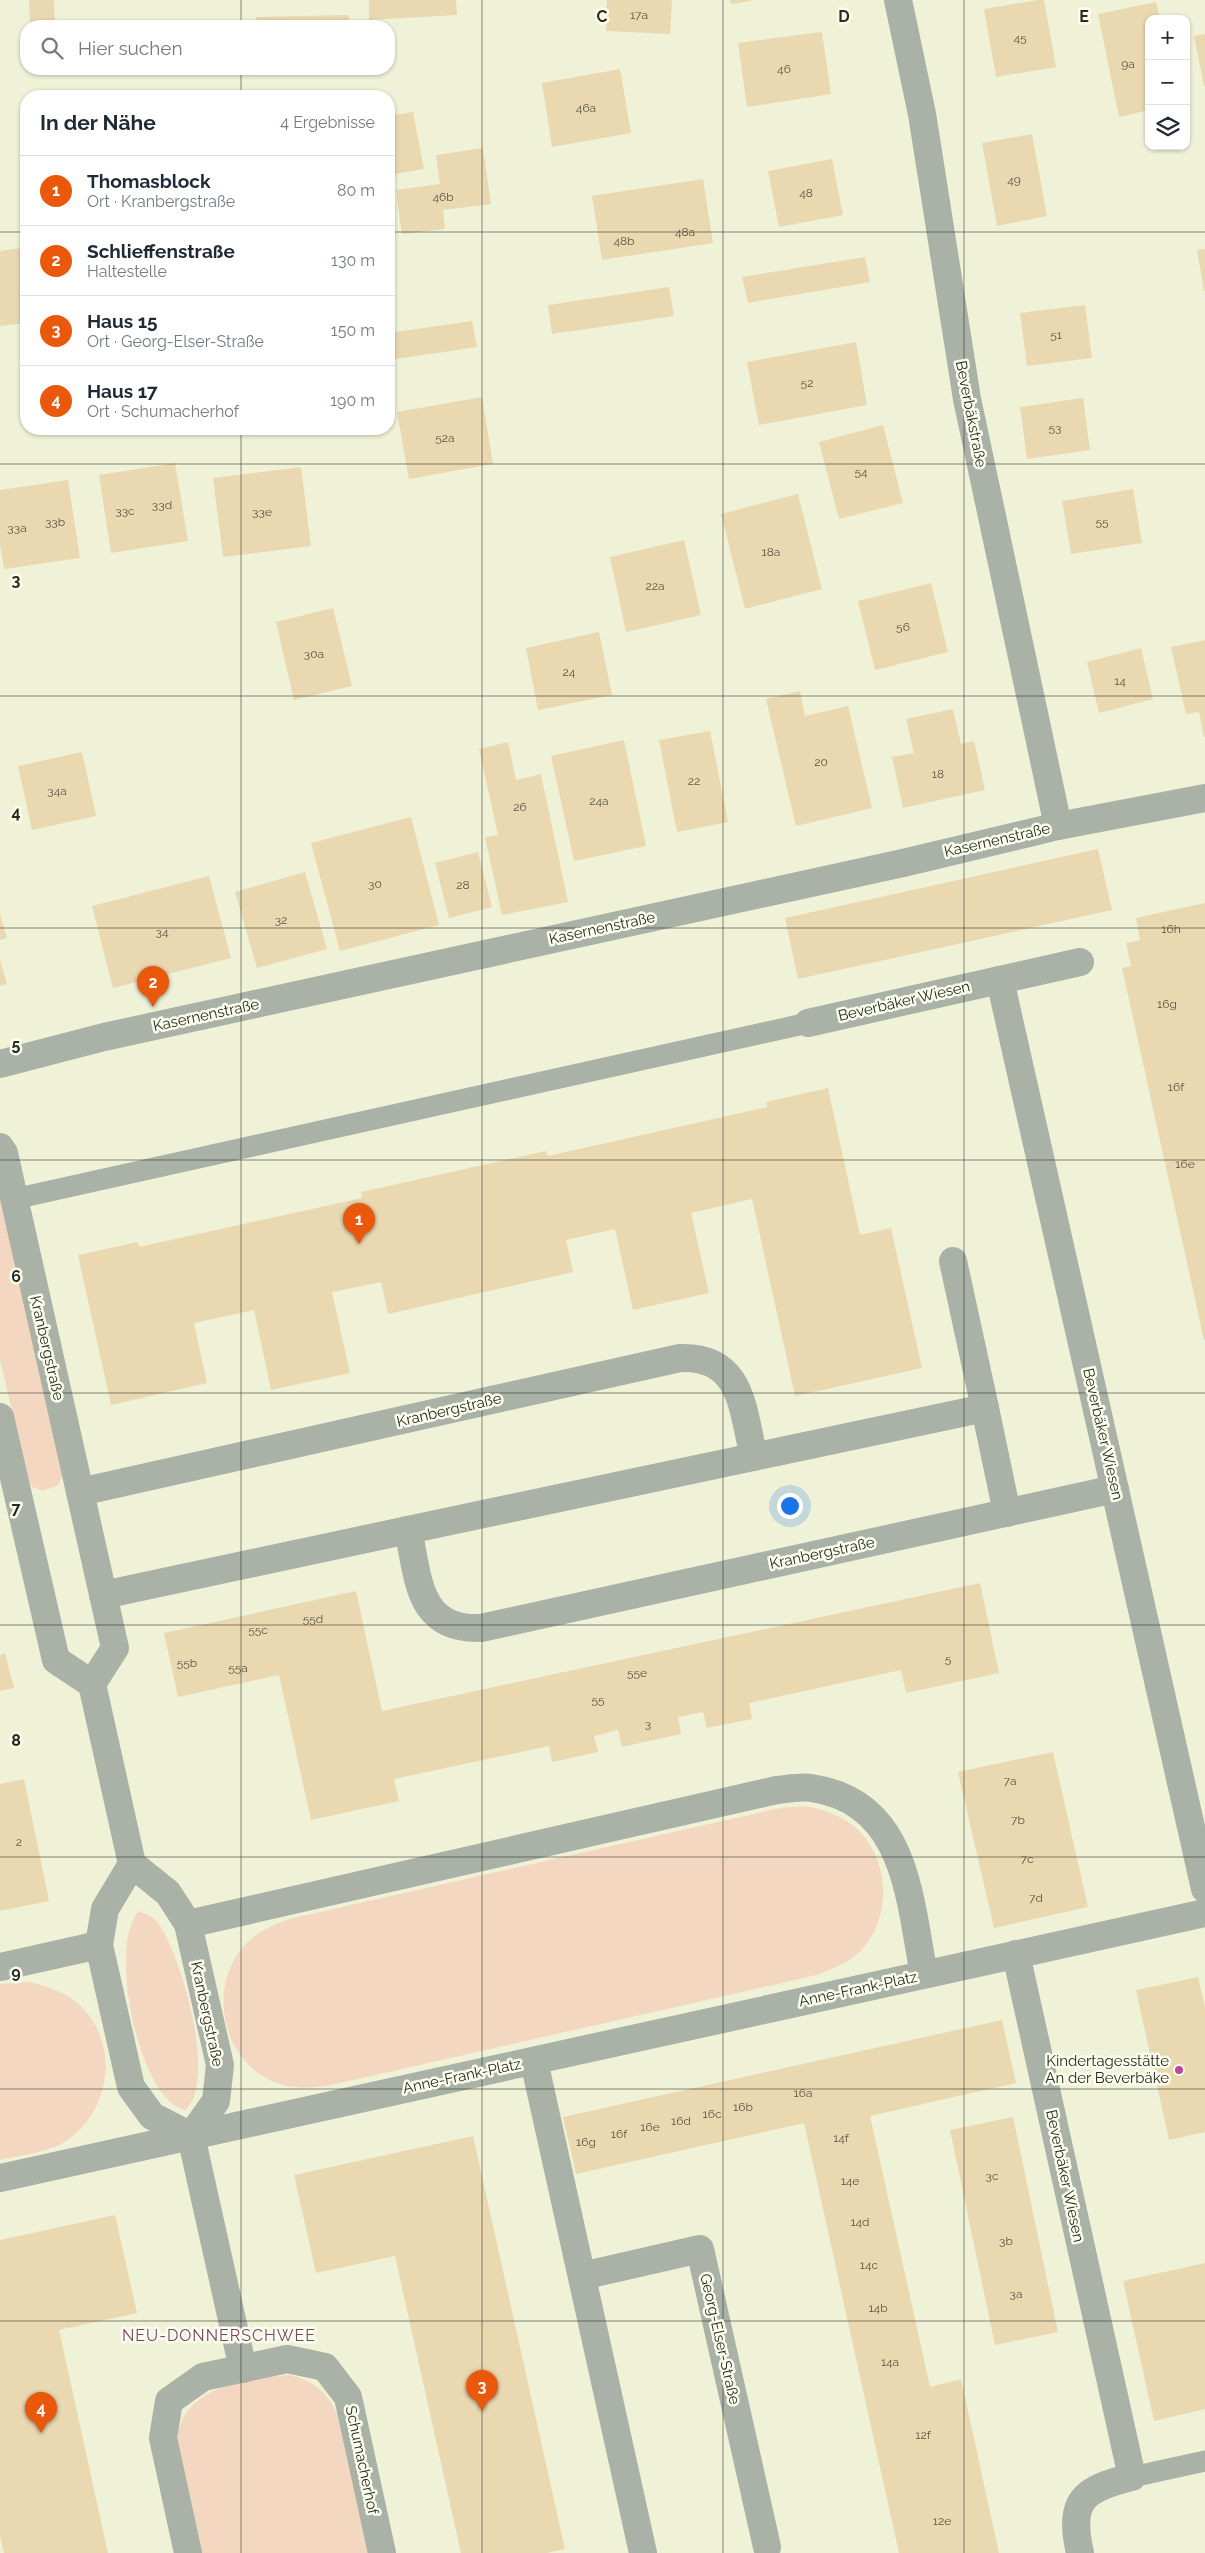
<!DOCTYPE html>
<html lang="de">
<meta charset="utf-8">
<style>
body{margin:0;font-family:Raleway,sans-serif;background:#f6f6f7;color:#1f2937}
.controls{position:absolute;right:15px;top:15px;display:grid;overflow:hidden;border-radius:10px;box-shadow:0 1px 4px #0004}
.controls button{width:45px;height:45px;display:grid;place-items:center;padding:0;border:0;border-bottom:1px solid #e0e1e3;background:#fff;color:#1f2937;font:25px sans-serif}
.you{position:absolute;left:789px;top:1505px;width:18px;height:18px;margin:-12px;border:4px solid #fff;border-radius:50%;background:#1a73e8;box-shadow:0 0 0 8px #1a73e833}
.badge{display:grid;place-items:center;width:32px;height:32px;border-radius:50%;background:#ea580c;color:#fff;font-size:16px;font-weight:700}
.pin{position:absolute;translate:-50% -41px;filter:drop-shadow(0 1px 2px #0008)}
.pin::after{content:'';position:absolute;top:26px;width:18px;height:15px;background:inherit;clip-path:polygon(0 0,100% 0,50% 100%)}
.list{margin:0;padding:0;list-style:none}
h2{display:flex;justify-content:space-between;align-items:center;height:65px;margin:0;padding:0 20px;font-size:21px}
h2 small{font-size:16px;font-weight:400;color:#747a83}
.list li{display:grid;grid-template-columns:32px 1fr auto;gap:15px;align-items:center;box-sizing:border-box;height:70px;padding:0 20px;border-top:1px solid #e0e1e3}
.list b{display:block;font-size:19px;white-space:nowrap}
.list p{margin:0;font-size:16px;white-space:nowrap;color:#747a83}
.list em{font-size:16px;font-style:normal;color:#747a83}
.icon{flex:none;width:28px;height:28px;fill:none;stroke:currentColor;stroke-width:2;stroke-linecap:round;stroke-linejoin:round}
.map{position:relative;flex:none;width:1205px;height:2553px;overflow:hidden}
.search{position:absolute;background:#fff;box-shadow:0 1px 4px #0004;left:20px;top:20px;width:375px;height:55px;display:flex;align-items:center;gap:12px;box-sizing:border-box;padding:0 18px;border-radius:20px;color:#747a83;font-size:19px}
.panel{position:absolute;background:#fff;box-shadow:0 1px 4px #0004;left:20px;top:90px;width:375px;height:345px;border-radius:20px}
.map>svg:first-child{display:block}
</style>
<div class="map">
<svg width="1205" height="2553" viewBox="0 0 1205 2553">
<rect width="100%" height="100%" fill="#eff2d7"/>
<g fill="#f3d7c1">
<path d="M0 1189 63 1475 58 1485 43 1491 32 1487 27 1476 0 1359Z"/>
<path d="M806 1806C824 1810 840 1815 855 1827 889 1857 893 1914 863 1948 851 1962 834 1968 817 1975L327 2086C309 2088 292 2089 274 2082 222 2060 207 1988 244 1946 256 1932 272 1926 289 1919L779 1808Z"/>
<path d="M139 1911C146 1914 153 1917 158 1923 181 1954 218 2082 185 2110 138 2100 107 1943 139 1911Z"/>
<path d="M29 1982C46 1986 63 1991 77 2003 121 2040 112 2110 66 2141 48 2153 21 2155 0 2160V1984Z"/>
<path d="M290 2375C315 2381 328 2393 338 2416L369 2553H202C196 2528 191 2503 185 2479 182 2465 176 2448 178 2434 185 2386 252 2377 290 2375Z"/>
</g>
<g fill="#ead8b1">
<path d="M29 0H54L55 26H30Z"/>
<path d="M369 0H456L457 15 369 20Z"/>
<path d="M607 0H672L670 34 606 31Z"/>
<path d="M730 0H751V1L731 4Z"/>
<path d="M1038 0H1044L1056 67 996 77 984 9Z"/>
<path d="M1156 2 1160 19H1149V110L1119 117 1098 14Z"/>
<path d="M349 15V26H256V17Z"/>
<path d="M822 32 831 94 747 107 738 43Z"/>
<path d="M1205 34V86H1204L1194 36Z"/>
<path d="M257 69H350V74L257 75Z"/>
<path d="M620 69 631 133 552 147 542 83Z"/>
<path d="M413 112 424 169 389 175V116Z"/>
<path d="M1032 134 1047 216 997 226 982 143Z"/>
<path d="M483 148 491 204 443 210 445 229 402 234 396 190 440 184 436 155Z"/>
<path d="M832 159 843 215 779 227 768 171Z"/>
<path d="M703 179 713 243 602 260 592 196Z"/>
<path d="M20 248 26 298V323L0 326V251Z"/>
<path d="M1205 249V291H1204L1197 250Z"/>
<path d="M865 257 870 282 748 303 742 277Z"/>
<path d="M669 287 674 316 552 334 548 305Z"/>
<path d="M1085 305 1092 358 1027 366 1020 313Z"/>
<path d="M472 321 477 347 389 360V333Z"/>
<path d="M856 342 867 405 759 425 747 362Z"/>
<path d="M482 397 493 464 409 479 397 412Z"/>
<path d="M1083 398 1090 450 1027 459 1020 407Z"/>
<path d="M883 425 903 503 839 519 819 442Z"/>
<path d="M175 463 188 541 111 553 99 475Z"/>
<path d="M301 467 311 546 223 557 213 478Z"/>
<path d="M68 480 80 558 4 569 0 545V490Z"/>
<path d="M1133 489 1142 543 1071 554 1062 501Z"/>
<path d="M798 494 822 589 745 609 721 514Z"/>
<path d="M684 540 701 615 626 632 610 557Z"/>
<path d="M931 583 948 652 875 670 858 601Z"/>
<path d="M333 608 352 686 294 700 276 622Z"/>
<path d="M599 632 612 695 538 710 526 648Z"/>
<path d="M1205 640V737H1204L1199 712 1186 714 1171 647Z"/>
<path d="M1141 648 1153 699 1099 713 1087 662Z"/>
<path d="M800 691 805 716 848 706 872 808 796 826 766 699Z"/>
<path d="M953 709 961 744 974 741 985 790 903 808 892 757 914 753 906 719Z"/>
<path d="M710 731 728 822 677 832 659 740Z"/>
<path d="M624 740 646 846 574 861 551 756Z"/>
<path d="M508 742 516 780 541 774 568 902 502 915 485 837 498 835 479 749Z"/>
<path d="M82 752 96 816 32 830 18 766Z"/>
<path d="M411 817 439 925 340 951 311 843Z"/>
<path d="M1098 849 1112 910 798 979 785 918Z"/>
<path d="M478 852 492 907 449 918 435 863Z"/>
<path d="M305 872 327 949 257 968 235 892Z"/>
<path d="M209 876 231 958 113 988 92 906Z"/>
<path d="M1205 903V1340H1204L1122 968 1131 966 1126 943 1140 940 1136 918Z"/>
<path d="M0 913 7 938 0 940Z"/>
<path d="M0 960 7 984 0 986Z"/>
<path d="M828 1088 860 1235 891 1228 922 1368 795 1396 752 1199 691 1213 709 1293 633 1310 615 1229 566 1240 573 1272 388 1314 381 1282 332 1292 350 1373 271 1390 254 1310 194 1323 207 1383 111 1405 78 1255 138 1242 139 1247 362 1198 361 1192 546 1151 548 1156 767 1107 766 1102Z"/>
<path d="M980 1583 999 1673 906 1693 901 1670 749 1703 752 1719 707 1728 703 1712 678 1717 681 1734 622 1747 618 1730 594 1736 598 1752 552 1762 549 1746 394 1779 399 1801 311 1820 279 1675 178 1697 164 1633 356 1591 382 1711Z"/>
<path d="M5 1653 14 1688 0 1691V1655Z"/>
<path d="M1053 1752 1088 1907 994 1928 958 1772Z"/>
<path d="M24 1779 49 1901 0 1911V1784Z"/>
<path d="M1198 1977 1205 2008V2132L1169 2140 1136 1990Z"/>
<path d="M1002 2020 1016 2083 870 2116 930 2387 961 2379 999 2553H899L804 2123 576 2174 563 2117Z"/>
<path d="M1013 2117 1058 2332 995 2345 950 2130Z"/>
<path d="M473 2136 565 2549 547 2553H461L395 2256 316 2273 294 2175Z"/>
<path d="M115 2215 137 2313 59 2330 108 2553H4L0 2536V2240Z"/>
<path d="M1205 2263V2409L1154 2421 1123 2281Z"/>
</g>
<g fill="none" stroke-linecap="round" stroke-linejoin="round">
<g stroke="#aab1a7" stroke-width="21">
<path d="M14 1199 808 1023"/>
<path d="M1132 2477 1205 2461"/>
</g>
<g stroke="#aab1a7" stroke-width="28">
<path d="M898 0 922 114 967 399 1058 826"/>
<path d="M1000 980 1205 1889"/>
<path d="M808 1023 1080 962"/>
<path d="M0 1064 104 1037 903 863 1058 826 1205 798"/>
<path d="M0 1147 4 1153 115 1648 92 1684"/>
<path d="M953 1261 985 1408"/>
<path d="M0 1417 56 1660 92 1684 132 1864"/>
<path d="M80 1492 680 1358C743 1356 742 1409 754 1457"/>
<path d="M408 1530 985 1408 1007 1513"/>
<path d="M103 1595 408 1530C419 1579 417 1630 481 1628L1115 1489"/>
<path d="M132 1864 168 1893 188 1924 220 2065 216 2101 191 2136 152 2116 131 2087 99 1945 105 1909Z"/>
<path d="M188 1924 777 1790C788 1789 801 1786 811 1788 907 1802 909 1898 924 1974"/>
<path d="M1016 1954 1132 2477C1083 2489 1068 2500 1080 2553"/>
<path d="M0 1967 99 1945"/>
<path d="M534 2061 643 2553"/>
<path d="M191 2136 243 2369"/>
<path d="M0 2178 1205 1913"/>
<path d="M582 2276 700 2249 767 2547"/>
<path d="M188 2553 163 2438 169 2401 203 2377 287 2359 325 2367 348 2397 382 2553"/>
</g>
</g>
<path fill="none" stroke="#2a2b21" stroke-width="1" stroke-opacity="0.55" d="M241 0V26M482 0V2553M723 0V2553M964 0V2553M241 69V96M0 232H26M389 232H1205M241 429V2553M0 464H1205M0 696H1205M0 928H1205M0 1160H1205M0 1393H1205M0 1625H1205M0 1857H1205M0 2089H1205M0 2321H1205"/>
<circle fill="#be489e" stroke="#fcffee" stroke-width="2" cx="1179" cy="2070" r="5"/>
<g text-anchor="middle" stroke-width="5" stroke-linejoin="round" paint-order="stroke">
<g font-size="12" fill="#5a5645">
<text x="639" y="19">17a</text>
<text x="1020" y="42">45</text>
<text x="1128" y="68">9a</text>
<text x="784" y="73">46</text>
<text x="586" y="112">46a</text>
<text x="1014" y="184">49</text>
<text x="806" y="197">48</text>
<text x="443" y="201">46b</text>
<text x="685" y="236">48a</text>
<text x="624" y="245">48b</text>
<text x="1056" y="339">51</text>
<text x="807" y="387">52</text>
<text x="1055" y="432">53</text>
<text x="445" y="442">52a</text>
<text x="861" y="476">54</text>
<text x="162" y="509">33d</text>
<text x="125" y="515">33c</text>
<text x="262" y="516">33e</text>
<text x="55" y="526">33b</text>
<text x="1102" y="526">55</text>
<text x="17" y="532">33a</text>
<text x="771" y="556">18a</text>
<text x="655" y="590">22a</text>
<text x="903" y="631">56</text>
<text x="314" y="658">30a</text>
<text x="569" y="676">24</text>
<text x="1120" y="685">14</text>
<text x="821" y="766">20</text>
<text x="938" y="778">18</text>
<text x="694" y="785">22</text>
<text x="57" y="795">34a</text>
<text x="599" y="805">24a</text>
<text x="520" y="811">26</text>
<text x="375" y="888">30</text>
<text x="463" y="889">28</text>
<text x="281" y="924">32</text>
<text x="1171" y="933">16h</text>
<text x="162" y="936">34</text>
<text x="1167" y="1008">16g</text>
<text x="1176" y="1091">16f</text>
<text x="1185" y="1168">16e</text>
<text x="313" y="1623">55d</text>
<text x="258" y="1634">55c</text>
<text x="948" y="1663">5</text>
<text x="187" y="1667">55b</text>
<text x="238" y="1672">55a</text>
<text x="637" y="1677">55e</text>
<text x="598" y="1704">55</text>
<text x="648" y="1728">3</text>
<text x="1010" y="1785">7a</text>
<text x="1018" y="1824">7b</text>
<text x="19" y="1846">2</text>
<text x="1027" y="1863">7c</text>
<text x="1036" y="1902">7d</text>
<text x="803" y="2097">16a</text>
<text x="743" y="2111">16b</text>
<text x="712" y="2118">16c</text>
<text x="681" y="2125">16d</text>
<text x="650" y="2131">16e</text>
<text x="619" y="2138">16f</text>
<text x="841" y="2142">14f</text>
<text x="586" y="2146">16g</text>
<text x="992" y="2180">3c</text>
<text x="850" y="2185">14e</text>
<text x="860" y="2226">14d</text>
<text x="1006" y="2245">3b</text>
<text x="869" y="2269">14c</text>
<text x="1016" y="2298">3a</text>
<text x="878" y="2312">14b</text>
<text x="890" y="2366">14a</text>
<text x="923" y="2439">12f</text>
<text x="942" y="2525">12e</text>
</g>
<g font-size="15" fill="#2a2b21" stroke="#fcffee">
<text transform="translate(971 414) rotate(79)" y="5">Beverbäkstraße</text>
<text transform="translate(997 840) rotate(-13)" y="5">Kasernenstraße</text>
<text transform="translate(602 928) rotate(-12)" y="5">Kasernenstraße</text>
<text transform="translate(904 1001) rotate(-13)" y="5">Beverbäker Wiesen</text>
<text transform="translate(206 1015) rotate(-12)" y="5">Kasernenstraße</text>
<text transform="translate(47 1348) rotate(77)" y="5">Kranbergstraße</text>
<text transform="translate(449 1410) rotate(-13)" y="5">Kranbergstraße</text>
<text transform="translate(1103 1434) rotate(77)" y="5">Beverbäker Wiesen</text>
<text transform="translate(822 1553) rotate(-12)" y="5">Kranbergstraße</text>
<text transform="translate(858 1989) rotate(-12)" y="5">Anne-Frank-Platz</text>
<text transform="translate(207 2014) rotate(78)" y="5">Kranbergstraße</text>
<text transform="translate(462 2076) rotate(-12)" y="5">Anne-Frank-Platz</text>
<text transform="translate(1065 2176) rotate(78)" y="5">Beverbäker Wiesen</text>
<text transform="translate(720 2339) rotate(77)" y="5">Georg-Elser-Straße</text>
<text transform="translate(362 2460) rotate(78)" y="5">Schumacherhof</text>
</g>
<g font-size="15" fill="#2a2b21" stroke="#fcffee" text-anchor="end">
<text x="1169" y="2066">Kindertagesstätte<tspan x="1169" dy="17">An der Beverbäke</tspan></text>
</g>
<g font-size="16" letter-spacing="1" fill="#7b3f69" stroke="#fcffee">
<text x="219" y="2341">NEU-DONNERSCHWEE</text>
</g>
</g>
<g font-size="16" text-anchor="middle" font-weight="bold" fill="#2a2b21" stroke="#fcffee" stroke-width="5" stroke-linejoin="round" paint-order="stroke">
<text x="602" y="22">C</text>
<text x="844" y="22">D</text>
<text x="1084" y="22">E</text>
<text x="16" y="586">3</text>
<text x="16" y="818">4</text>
<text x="16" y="1050">5</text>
<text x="16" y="1282">6</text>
<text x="16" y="1514">7</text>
<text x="16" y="1746">8</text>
<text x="16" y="1978">9</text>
</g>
</svg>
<div class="controls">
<button>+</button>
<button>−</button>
<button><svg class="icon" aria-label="layers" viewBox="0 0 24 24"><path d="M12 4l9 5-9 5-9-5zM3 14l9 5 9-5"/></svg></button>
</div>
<div class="you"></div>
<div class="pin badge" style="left:359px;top:1244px">1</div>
<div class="pin badge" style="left:153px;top:1007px">2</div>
<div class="pin badge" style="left:482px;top:2411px">3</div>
<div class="pin badge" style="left:41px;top:2433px">4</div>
<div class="search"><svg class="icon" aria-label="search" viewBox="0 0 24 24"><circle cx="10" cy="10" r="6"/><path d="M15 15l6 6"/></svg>Hier suchen</div>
<section class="panel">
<h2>In der Nähe<small>4 Ergebnisse</small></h2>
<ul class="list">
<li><span class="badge">1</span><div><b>Thomasblock</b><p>Ort · Kranbergstraße</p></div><em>80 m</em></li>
<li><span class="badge">2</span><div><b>Schlieffenstraße</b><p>Haltestelle</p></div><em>130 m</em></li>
<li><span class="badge">3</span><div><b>Haus 15</b><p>Ort · Georg-Elser-Straße</p></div><em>150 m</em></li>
<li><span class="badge">4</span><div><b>Haus 17</b><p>Ort · Schumacherhof</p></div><em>190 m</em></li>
</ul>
</section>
</div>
